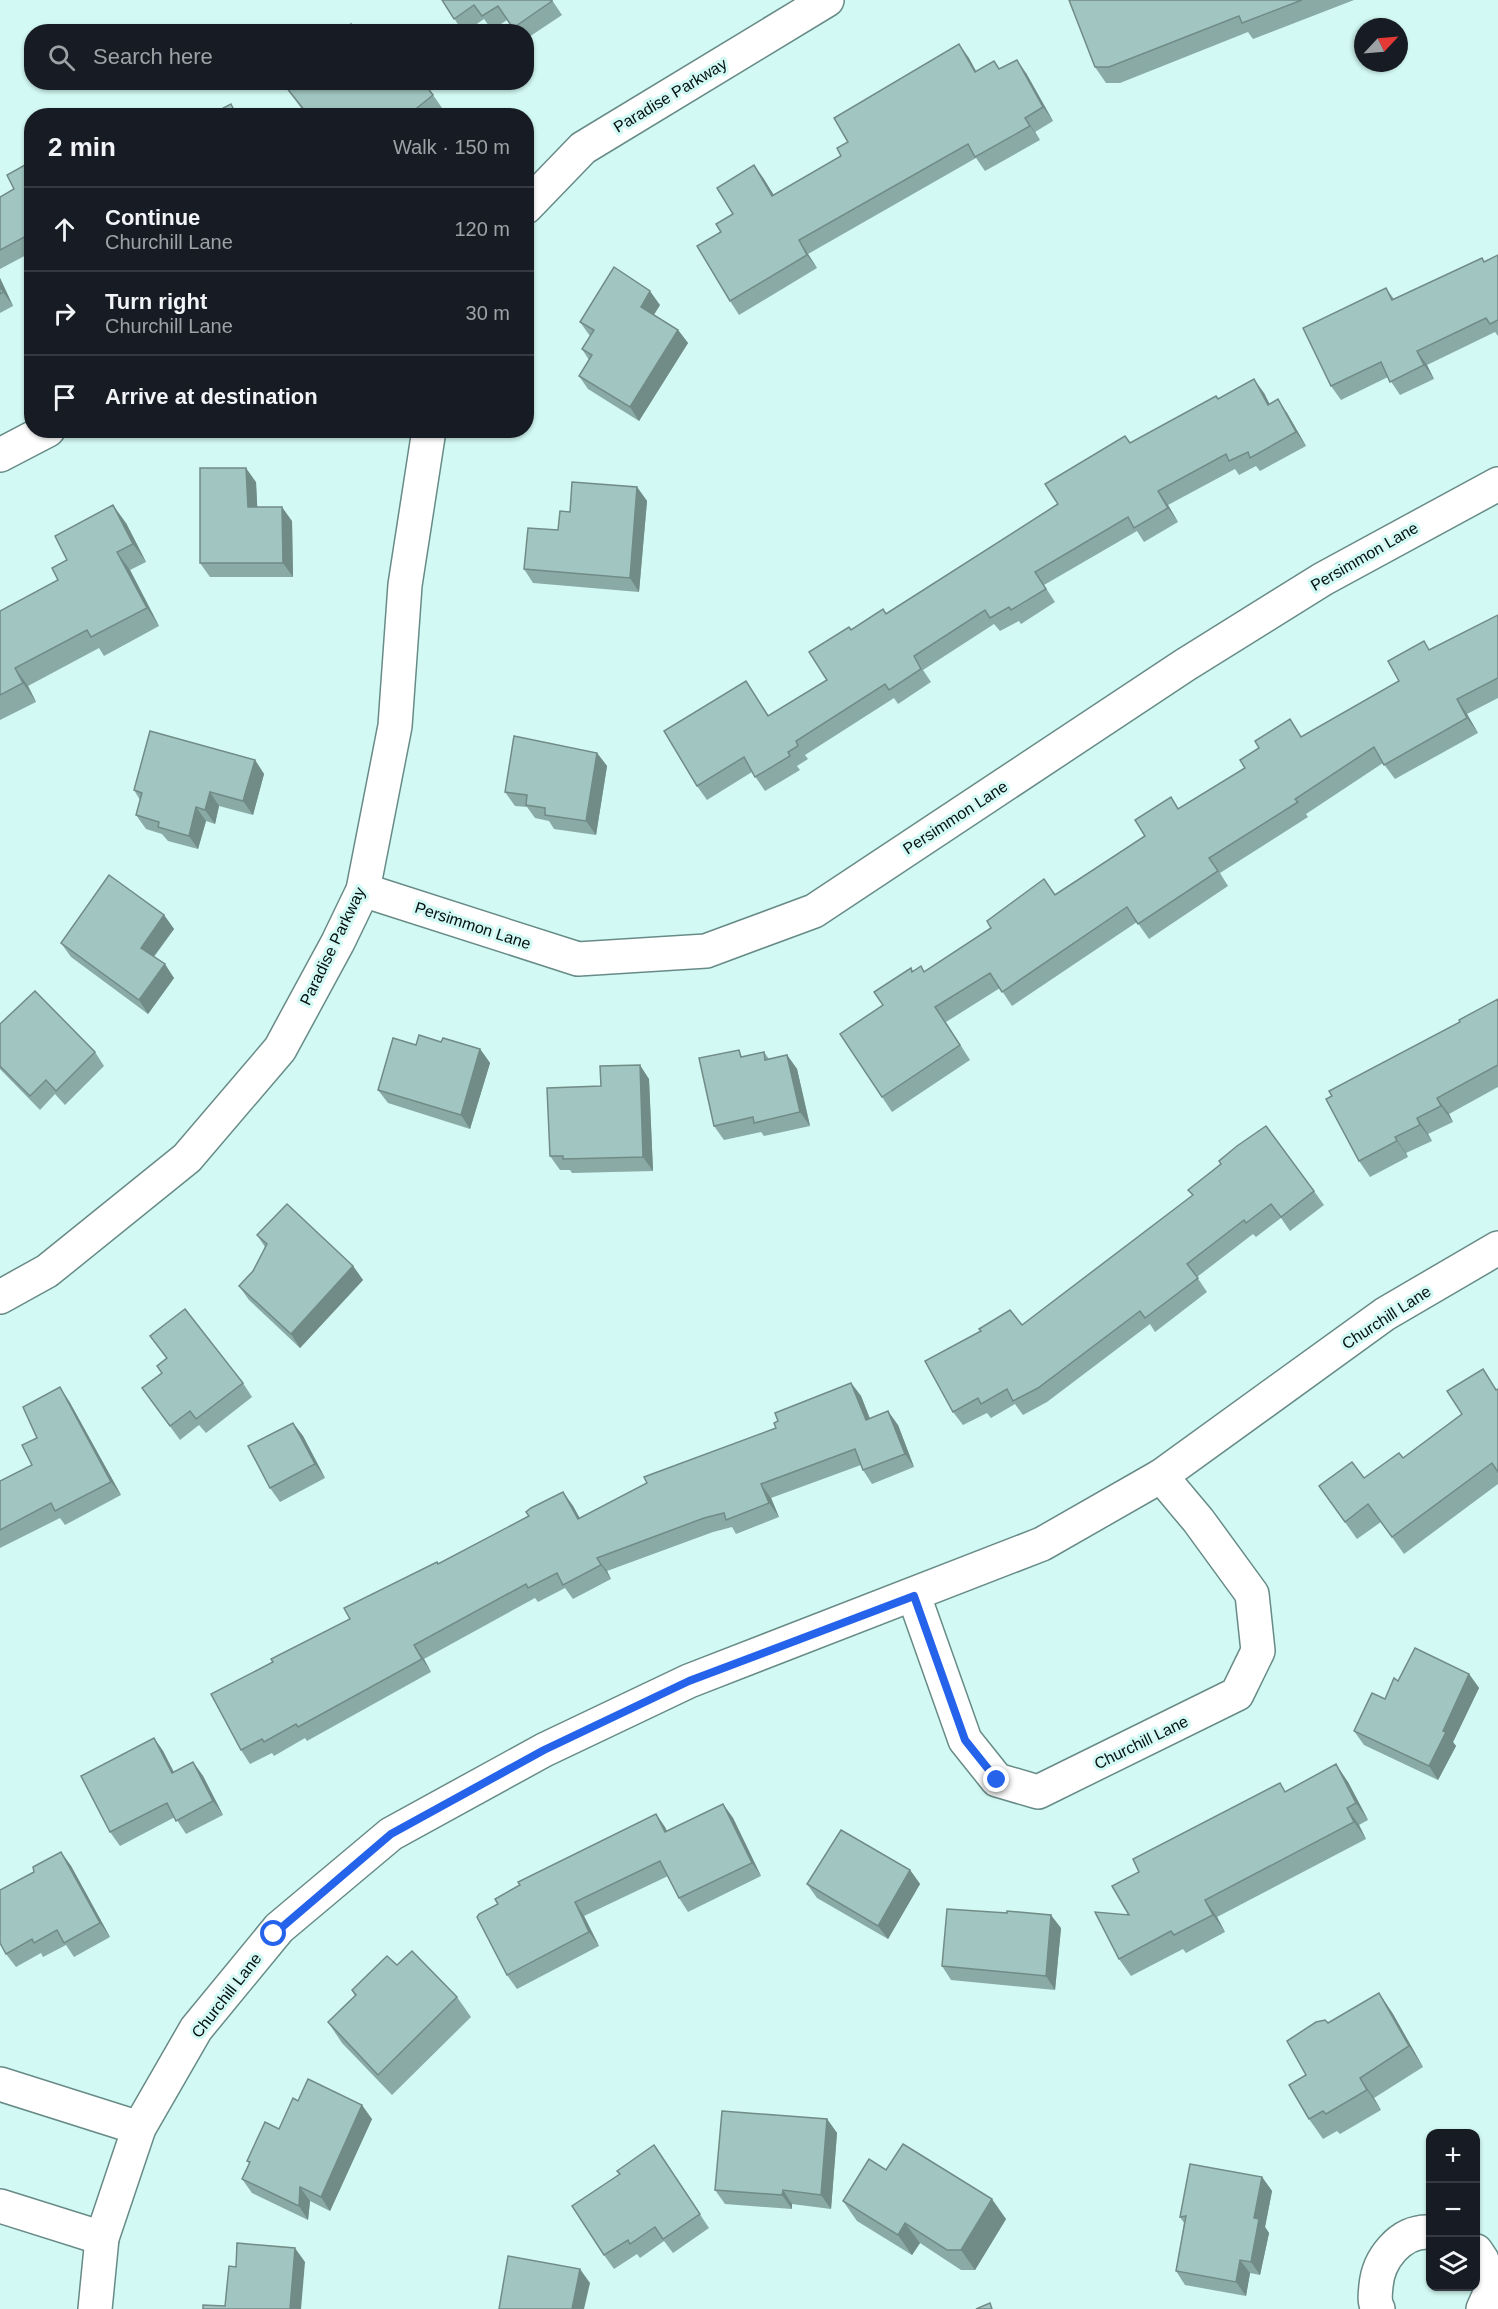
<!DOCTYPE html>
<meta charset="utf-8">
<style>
body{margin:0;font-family:Arial,sans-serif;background:#20242c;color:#f1f3f6}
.controls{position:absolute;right:18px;bottom:18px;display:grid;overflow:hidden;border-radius:12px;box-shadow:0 2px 4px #0004}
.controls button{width:54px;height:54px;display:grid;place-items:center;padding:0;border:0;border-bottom:2px solid #363941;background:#171b24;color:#f1f3f6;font:30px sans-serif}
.compass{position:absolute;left:1354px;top:18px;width:54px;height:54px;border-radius:50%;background:#171b24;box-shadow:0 2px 4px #0004;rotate:64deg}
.stop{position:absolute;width:18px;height:18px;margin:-14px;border:4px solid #2563eb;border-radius:50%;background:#fff}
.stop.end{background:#2563eb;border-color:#fff;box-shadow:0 2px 6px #0008}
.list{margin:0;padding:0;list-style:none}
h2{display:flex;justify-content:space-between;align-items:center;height:78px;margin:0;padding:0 24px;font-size:26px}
h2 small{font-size:20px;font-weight:400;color:#9ea1a6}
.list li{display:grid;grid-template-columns:39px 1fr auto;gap:18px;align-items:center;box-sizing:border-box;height:84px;padding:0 24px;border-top:2px solid #363941}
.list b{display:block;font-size:22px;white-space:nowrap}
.list p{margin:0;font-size:20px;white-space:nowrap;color:#9ea1a6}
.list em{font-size:20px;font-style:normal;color:#9ea1a6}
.icon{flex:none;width:33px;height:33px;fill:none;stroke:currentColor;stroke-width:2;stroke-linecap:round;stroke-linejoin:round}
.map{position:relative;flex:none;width:1498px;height:2309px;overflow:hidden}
.search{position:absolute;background:#171b24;box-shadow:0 2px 4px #0004;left:24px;top:24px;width:510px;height:66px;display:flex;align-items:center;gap:15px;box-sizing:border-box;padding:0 21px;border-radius:24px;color:#9ea1a6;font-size:22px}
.panel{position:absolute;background:#171b24;box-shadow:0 2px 4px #0004;left:24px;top:108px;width:510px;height:330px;border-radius:24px}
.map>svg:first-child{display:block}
</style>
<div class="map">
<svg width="1498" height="2309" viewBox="0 0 1498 2309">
<rect width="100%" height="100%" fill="#d2f9f3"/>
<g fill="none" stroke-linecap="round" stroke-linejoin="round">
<g stroke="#688b87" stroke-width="36">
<g id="street">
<path d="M526 207 583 148 827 0"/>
<path d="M0 455 48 430"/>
<path d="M363 890 578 959 706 951 814 911 1185 665 1323 579 1498 484"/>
<path d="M0 1297 47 1271 187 1158 280 1049 338 942 363 890 395 726 405 585 429 430"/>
<path d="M914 1596 965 1740 997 1780 1038 1792 1237 1694 1258 1651 1252 1594 1198 1520 1161 1476"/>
<path d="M0 2084 139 2128"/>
<path d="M0 2206 102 2238"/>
<path d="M1476 2251 1482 2260 1491 2291 1483 2309"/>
<path d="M95 2309 102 2238 139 2128 196 2029 279 1928 391 1834 544 1750 689 1681 1042 1544 1161 1476 1385 1314 1498 1248"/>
<path d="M1378 2309C1374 2302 1375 2295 1376 2286 1378 2260 1400 2230 1430 2232"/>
</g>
</g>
<use href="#street" stroke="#fff" stroke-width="33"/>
</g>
<g fill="#8aaaa6">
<path d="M442 0H552L562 15 526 39V32H515L507 20 492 30 484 19 465 32H463Z"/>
<path d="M1069 0H1354L1253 39 1248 32 1120 83H1106L1095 67Z"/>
<path d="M959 44 976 71 1000 69 1026 73 1053 121 1035 132 1040 140 985 171 976 158 808 254 817 268 739 315 730 301 721 232 733 214 754 165 774 195 841 156 848 142Z"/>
<path d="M282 82 433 95 447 115 307 116Z"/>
<path d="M32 161V252L0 269V197L14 189Z"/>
<path d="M1498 255V336L1495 332 1427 365 1434 379 1400 395 1388 377 1341 400 1331 386 1386 288 1394 299 1482 258 1485 262Z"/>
<path d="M0 278 13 306 0 313Z"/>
<path d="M660 305 654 315 678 330 688 343 639 421 588 389 579 376 589 360 582 349 590 336 580 322Z"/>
<path d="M1264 393 1269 404 1287 413 1306 446 1260 471 1256 466 1239 475 1235 469 1168 505 1178 522 1144 542 1137 531 1044 585 1055 602 1021 624 1019 621 1000 631 994 624 923 670 931 682 898 704 894 698 805 755 808 759 797 766 800 770 765 791 752 772 707 800 697 786 746 681 769 716 827 680 851 630 886 613 1058 504 1125 436 1130 443 1219 399Z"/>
<path d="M256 482 257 507 292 521 293 577H210L200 563Z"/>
<path d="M637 487 647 501 639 592 533 583 524 569 558 530 570 512Z"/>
<path d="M126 523 146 562 130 570 159 626 104 656 99 648 28 686 36 702 0 720V611L58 580 67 560Z"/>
<path d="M1498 615V698L1467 714 1478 733 1395 779 1383 763 1306 814 1308 817 1220 873 1228 886 1149 939 1137 922 1012 1006 1000 988 946 1022 970 1060 892 1112 882 1097 883 1005 911 968 913 971 924 972 1055 894 1145 836 1179 809 1399 681 1430 649Z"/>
<path d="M597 753 607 766 596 835 554 829 549 821 535 818 527 807 515 806 505 792Z"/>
<path d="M255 760 264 774 253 815 219 806 215 824 206 821 198 849 168 841 162 834 146 829 136 815 140 800 134 790Z"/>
<path d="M164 915 174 929 154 957 174 978 148 1014 71 957 61 943Z"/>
<path d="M1498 999V1087L1449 1114 1453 1122 1428 1134 1432 1141 1406 1153 1408 1157 1370 1177 1359 1161 1460 1022Z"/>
<path d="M0 1024 95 1052 104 1066 65 1105 55 1094 40 1110 0 1069Z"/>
<path d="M441 1042 480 1049 490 1063 470 1129 388 1103 378 1090 416 1045Z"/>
<path d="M764 1052 769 1059 787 1055 797 1069 810 1126 764 1136 761 1132 724 1140 714 1126 744 1057Z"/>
<path d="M649 1079 653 1171 572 1173 570 1170H560L550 1156 601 1086Z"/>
<path d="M1314 1191 1324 1205 1290 1231 1281 1218 1256 1237 1253 1234 1197 1277 1207 1292 1155 1332 1150 1324 1047 1402 1023 1415 1015 1404 991 1418 987 1413 963 1425 953 1412 1022 1325 1192 1196Z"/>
<path d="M257 1235 353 1266 363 1280 300 1348 249 1300 239 1286 253 1271 265 1247Z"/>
<path d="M150 1336 243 1383 252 1397 206 1433 199 1425 180 1440 142 1388 162 1373 166 1358Z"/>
<path d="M851 1383 861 1396 870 1419 898 1425 914 1467 872 1484 863 1470 861 1465 771 1498 779 1517 736 1534 732 1527 713 1532 607 1571 611 1579 573 1599 565 1588 538 1602 535 1598 424 1659 431 1672 307 1741 305 1738 274 1756 272 1753 250 1764 241 1750 273 1662 350 1619 439 1564 529 1516 563 1492 573 1506 580 1519 776 1428 778 1421Z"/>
<path d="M1498 1389V1484L1404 1554 1381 1522 1357 1539 1319 1486 1364 1478 1403 1458Z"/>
<path d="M69 1401 121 1495 65 1525 60 1518 0 1548V1481L32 1465 37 1438Z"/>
<path d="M293 1423 303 1436 325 1478 280 1502 270 1488Z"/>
<path d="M1469 1674 1479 1688 1453 1742 1456 1746 1438 1780 1364 1745 1354 1731 1385 1699 1398 1681Z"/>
<path d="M154 1738 163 1751 174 1772 193 1762 203 1776 223 1815 186 1834 175 1817 120 1846 110 1832Z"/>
<path d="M1348 1782 1368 1820 1359 1825 1366 1839 1217 1917 1225 1932 1186 1953 1183 1949 1131 1976 1119 1959 1139 1872 1286 1791Z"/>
<path d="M723 1804 733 1818 761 1876 688 1912 679 1898 668 1876 584 1916 599 1946 517 1989 507 1975 498 1904 656 1814 667 1831Z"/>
<path d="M61 1852 71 1866 110 1937 74 1957 66 1945 43 1957 41 1953 16 1967 6 1954 34 1872Z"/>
<path d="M910 1870 920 1884 888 1939 817 1898 807 1884Z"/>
<path d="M1061 1928 1055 1990 951 1980 942 1966Z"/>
<path d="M397 1965 457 1997 471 2017 392 2095 342 2043 328 2022 355 1996 352 1990Z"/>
<path d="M1379 1993 1393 2014 1423 2067 1374 2098 1381 2110 1340 2134 1337 2131 1323 2139 1309 2119 1306 2075 1328 2023Z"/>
<path d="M298 2101 372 2119 330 2211 310 2201 308 2220 252 2193 242 2179 250 2164 247 2161 279 2129Z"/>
<path d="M827 2119 837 2133 831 2209 792 2204V2209L725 2204 715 2190Z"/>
<path d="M654 2145 709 2228 673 2253 664 2241 640 2258 637 2254 614 2269 604 2255 620 2174Z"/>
<path d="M886 2170 1006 2219 975 2270H961L920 2243 912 2255 857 2221 843 2201Z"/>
<path d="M1262 2177 1272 2191 1265 2227 1269 2233 1260 2275 1250 2273 1246 2296 1185 2285 1176 2271 1184 2223 1180 2217Z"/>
</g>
<g fill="#718b87">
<path d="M959 44 969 58 984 86 975 72Z"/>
<path d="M1017 60 1026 73 1053 121 1043 107Z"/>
<path d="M1025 118 1035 132 1040 140 1030 126Z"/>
<path d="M754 165 764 179 782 209 772 196Z"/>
<path d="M799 240 817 268 807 255Z"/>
<path d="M0 278 13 306 3 292 0 285Z"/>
<path d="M650 291 660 305 650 320 641 307Z"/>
<path d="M678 330 688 343 639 421 630 407Z"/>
<path d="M1417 351 1427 365 1434 379 1424 365Z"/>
<path d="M1254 379 1264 393 1277 418 1268 405Z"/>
<path d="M1278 399 1287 413 1306 446 1296 432Z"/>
<path d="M246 468 256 482 258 521 248 507Z"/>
<path d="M637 487 647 501 639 592 630 578Z"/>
<path d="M1158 491 1168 505 1178 522 1168 508Z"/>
<path d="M113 505 126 523 146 562 133 544Z"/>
<path d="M282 507 292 521 293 577 283 563Z"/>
<path d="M117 552 130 570 159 626 147 608Z"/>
<path d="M15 668 28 686 36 702 23 683Z"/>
<path d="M1457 699 1467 714 1478 733 1467 718Z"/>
<path d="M597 753 607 766 596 835 586 821Z"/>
<path d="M255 760 264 774 253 815 243 801Z"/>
<path d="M210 792 219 806 215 824 205 810Z"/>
<path d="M196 807 206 821 198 849 189 836Z"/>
<path d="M164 915 174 929 150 961 141 948Z"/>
<path d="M165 964 174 978 148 1014 139 1000Z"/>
<path d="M480 1049 490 1063 470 1129 461 1115Z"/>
<path d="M787 1055 797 1069 810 1126 800 1112Z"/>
<path d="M640 1065 649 1079 653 1171 643 1157Z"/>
<path d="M1437 1098 1449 1114 1453 1122 1441 1106Z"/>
<path d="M1417 1118 1428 1134 1432 1141 1420 1125Z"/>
<path d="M1395 1137 1406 1153 1408 1157 1397 1141Z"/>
<path d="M353 1266 363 1280 300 1348 291 1334Z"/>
<path d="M851 1383 861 1396 876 1434 866 1420Z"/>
<path d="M60 1387 69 1401 121 1495 111 1482Z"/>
<path d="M888 1411 898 1425 914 1467 905 1454Z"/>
<path d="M293 1423 303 1436 325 1478 315 1464Z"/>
<path d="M761 1484 771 1498 779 1517 769 1503Z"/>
<path d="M563 1492 573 1506 588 1533 578 1519Z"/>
<path d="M597 1558 607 1571 611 1579 601 1565Z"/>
<path d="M414 1645 424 1659 431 1672 422 1659Z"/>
<path d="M1469 1674 1479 1688 1453 1742 1456 1746 1438 1780 1429 1766 1443 1731Z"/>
<path d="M154 1738 163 1751 181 1787 172 1773Z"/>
<path d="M193 1762 203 1776 223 1815 213 1801Z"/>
<path d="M1336 1764 1348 1782 1368 1820 1356 1803Z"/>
<path d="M723 1804 733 1818 761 1876 752 1863Z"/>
<path d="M1347 1808 1359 1825 1366 1839 1354 1822Z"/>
<path d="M656 1814 665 1827 674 1846 665 1832Z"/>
<path d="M61 1852 71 1866 110 1937 100 1923Z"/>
<path d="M910 1870 920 1884 888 1939 878 1926Z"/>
<path d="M1205 1900 1217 1917 1225 1932 1213 1915Z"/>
<path d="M575 1902 584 1916 599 1946 589 1932Z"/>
<path d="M1051 1915 1061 1928 1055 1990 1046 1976Z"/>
<path d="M1379 1993 1393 2014 1423 2067 1409 2046Z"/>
<path d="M1360 2078 1374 2098 1381 2110 1367 2090Z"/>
<path d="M362 2105 372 2119 330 2211 321 2197Z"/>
<path d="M827 2119 837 2133 831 2209 821 2195Z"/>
<path d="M1262 2177 1272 2191 1265 2227 1269 2233 1260 2275 1251 2262 1254 2218Z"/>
<path d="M300 2187 310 2201 308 2220 299 2206Z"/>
<path d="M783 2190 792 2204V2209L782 2195Z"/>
<path d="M992 2199 1006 2219 975 2270 961 2250Z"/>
<path d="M905 2223 920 2243 912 2255 898 2235Z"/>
<path d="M295 2248 305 2262 301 2309H290Z"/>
<path d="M1240 2260 1250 2273 1246 2296 1236 2282Z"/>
<path d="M580 2269 590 2283 584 2309H572Z"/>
</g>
<g fill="#a1c6c1" stroke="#718b87" stroke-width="1.5">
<path d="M442 0H551L552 1 513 28 498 6 482 16 474 5 454 19Z"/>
<path d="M1069 0H1302L1242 23 1239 16 1109 67H1095Z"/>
<path d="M351 24 357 32H343Z"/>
<path d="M959 44 975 72 994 61 999 69 1017 60 1043 107 1025 118 1030 126 975 157 968 144 799 240 807 255 730 301 697 246 721 232 716 224 733 214 717 188 754 165 772 196 841 156 837 148 848 142 834 118Z"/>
<path d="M282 82H423L433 95 407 116H369L364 110 357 116H344V115L342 116H309Z"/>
<path d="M231 104 237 116H192L207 109 210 115Z"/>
<path d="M32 161V233L0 250V197L14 189 7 175Z"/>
<path d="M1498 255V320L1490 324 1486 318 1417 351 1424 365 1390 382 1381 362 1331 386 1303 328 1386 288 1392 300 1482 258 1484 262Z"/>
<path d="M614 267 650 291 641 307 678 330 630 407 579 376 592 355 582 349 594 330 580 322Z"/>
<path d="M0 285 3 292 0 294Z"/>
<path d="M1254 379 1268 405 1278 399 1296 432 1250 458 1248 452 1229 461 1226 454 1158 491 1168 508 1134 528 1128 517 1035 572 1046 589 1011 610 1009 607 990 618 985 610 914 656 921 669 889 690 885 684 796 741 798 746 788 752 790 756 755 777 744 757 697 786 664 731 746 681 768 716 827 680 809 652 849 627 851 630 883 609 886 614 1058 504 1045 484 1125 436 1130 443 1216 396 1218 399Z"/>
<path d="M200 468H246L248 507H282L283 563H200Z"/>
<path d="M572 482 637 487 630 578 524 569 528 528 558 530 560 511 570 512Z"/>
<path d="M113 505 133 544 117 552 147 608 91 637 87 630 15 668 23 683 0 695V611L58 580 52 568 67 560 55 536Z"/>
<path d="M1498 615V678L1457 699 1467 718 1384 765 1374 747 1295 799 1298 802 1209 858 1218 871 1138 924 1127 907 1002 992 990 973 935 1007 960 1045 882 1097 840 1034 883 1005 874 992 911 968 912 972 921 966 924 972 991 928 987 921 1044 879 1055 895 1145 836 1135 820 1171 797 1178 809 1245 768 1240 760 1259 748 1255 741 1290 719 1301 737 1399 681 1388 661 1424 641 1429 650Z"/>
<path d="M150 731 255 760 243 801 210 792 205 810 196 807 189 836 158 827 159 822 136 815 142 793 134 790Z"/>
<path d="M514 736 597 753 586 821 545 815V808L526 805 527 795 505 792Z"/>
<path d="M109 875 164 915 141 948 165 964 139 1000 61 943Z"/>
<path d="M35 991 95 1052 56 1091 46 1080 30 1096 0 1066V1024Z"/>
<path d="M1498 999V1065L1437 1098 1441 1106 1417 1118 1420 1125 1395 1137 1397 1141 1359 1161 1326 1099 1332 1096 1329 1091 1460 1022 1459 1020Z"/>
<path d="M419 1035 441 1042 443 1038 480 1049 461 1115 378 1090 393 1038 416 1045Z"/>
<path d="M739 1050 741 1057 764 1052 765 1060 787 1055 800 1112 754 1123 753 1117 714 1126 699 1058Z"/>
<path d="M640 1065 643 1157 563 1159V1156H550L547 1088 601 1086 600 1066Z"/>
<path d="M1266 1126 1314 1191 1281 1217 1271 1204 1246 1223 1244 1220 1187 1264 1198 1278 1145 1318 1140 1311 1038 1388 1013 1401 1007 1389 981 1404 978 1398 953 1412 925 1361 981 1331 979 1329 1010 1310 1022 1325 1193 1195 1188 1190 1221 1164 1219 1161 1237 1146Z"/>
<path d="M287 1204 353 1266 291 1334 239 1286 253 1271 267 1244 257 1235Z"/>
<path d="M185 1309 243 1383 196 1419 190 1411 170 1426 142 1388 162 1373 157 1366 167 1358 150 1336Z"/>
<path d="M1483 1369 1496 1390 1498 1389V1472L1492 1463 1392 1537 1368 1504 1345 1522 1319 1486 1352 1462 1364 1478 1399 1453 1403 1458 1462 1414 1447 1391Z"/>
<path d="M851 1383 866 1420 888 1411 905 1454 863 1470 855 1449 761 1484 769 1503 726 1520 724 1513 704 1518 597 1558 601 1565 563 1585 557 1573 528 1588 526 1584 414 1645 422 1659 298 1727 296 1724 264 1742 262 1739 241 1750 211 1694 273 1662 271 1659 350 1619 344 1608 437 1562 438 1564 529 1516 526 1512 531 1508 563 1492 578 1519 647 1483 644 1477 776 1428 774 1423 778 1421 775 1413Z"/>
<path d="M60 1387 111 1482 55 1511 51 1503 0 1530V1481L32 1465 22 1445 37 1438 23 1407Z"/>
<path d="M293 1423 315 1464 270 1488 248 1446Z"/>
<path d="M1415 1648 1469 1674 1443 1731 1446 1732 1429 1766 1354 1731 1372 1693 1385 1699 1394 1678 1398 1681Z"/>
<path d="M154 1738 172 1773 193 1762 213 1801 176 1821 167 1803 110 1832 81 1776Z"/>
<path d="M1336 1764 1356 1803 1347 1808 1354 1822 1205 1900 1213 1915 1174 1935 1171 1931 1119 1959 1095 1912 1129 1915 1112 1886 1139 1872 1133 1859 1280 1783 1285 1792Z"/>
<path d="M723 1804 752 1863 679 1898 660 1861 575 1902 589 1932 507 1975 477 1917 479 1914 498 1904 495 1899 520 1885 518 1882 656 1814 665 1832Z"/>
<path d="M841 1830 910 1870 878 1926 807 1884Z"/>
<path d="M61 1852 100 1923 64 1943 57 1930 34 1943 32 1939 6 1954 0 1943V1890L34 1872 33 1867Z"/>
<path d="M947 1909 1007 1913V1911L1051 1915 1046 1976 942 1966Z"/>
<path d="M412 1951 457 1997 378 2075 328 2022 356 1995 352 1990 387 1956 397 1965Z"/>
<path d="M1379 1993 1409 2046 1360 2078 1367 2090 1326 2114 1323 2111 1309 2119 1289 2085 1306 2075 1287 2041 1316 2022 1325 2020 1328 2023Z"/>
<path d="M308 2079 362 2105 321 2197 300 2187 299 2206 242 2179 250 2162 247 2161 265 2122 279 2129 293 2098 298 2101Z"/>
<path d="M722 2111 827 2119 821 2195 783 2190 782 2195 715 2190Z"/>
<path d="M903 2144 992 2199 961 2250H947L905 2223 898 2235 843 2201 869 2159 886 2170Z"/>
<path d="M654 2145 700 2214 663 2239 655 2227 630 2244 628 2240 604 2255 572 2206 620 2174 617 2171Z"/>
<path d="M1190 2164 1262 2177 1254 2218 1259 2219 1251 2262 1240 2260 1236 2282 1176 2271 1186 2216 1180 2217Z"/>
<path d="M237 2243 295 2248 290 2309H203V2305L225 2306 229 2266 236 2267Z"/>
<path d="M508 2256 580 2269 572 2309H499Z"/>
<path d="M990 2303 992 2309H976Z"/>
</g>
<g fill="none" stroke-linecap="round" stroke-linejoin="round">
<path stroke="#2563eb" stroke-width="8" d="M274 1934 391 1834 544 1750 689 1681 914 1596 965 1740 997 1780"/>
</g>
<g text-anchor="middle" stroke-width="6" stroke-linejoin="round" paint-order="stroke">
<g font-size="16" fill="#041110" stroke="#d2f9f3">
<text transform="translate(670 95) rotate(-31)" y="6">Paradise Parkway</text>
<text transform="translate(1364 556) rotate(-30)" y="6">Persimmon Lane</text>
<text transform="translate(955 817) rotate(-33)" y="6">Persimmon Lane</text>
<text transform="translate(473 925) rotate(18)" y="6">Persimmon Lane</text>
<text transform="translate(332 946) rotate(-64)" y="6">Paradise Parkway</text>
<text transform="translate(1386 1317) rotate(-33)" y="6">Churchill Lane</text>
<text transform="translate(1141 1742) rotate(-26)" y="6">Churchill Lane</text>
<text transform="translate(226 1995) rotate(-52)" y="6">Churchill Lane</text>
</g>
</g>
</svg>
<div class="controls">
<button>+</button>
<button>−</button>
<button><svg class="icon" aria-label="layers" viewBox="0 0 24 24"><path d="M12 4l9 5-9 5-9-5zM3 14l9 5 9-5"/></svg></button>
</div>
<svg class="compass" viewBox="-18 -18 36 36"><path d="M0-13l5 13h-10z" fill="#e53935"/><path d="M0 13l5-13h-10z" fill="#9ea1a6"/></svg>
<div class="stop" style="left:274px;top:1934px"></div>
<div class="stop end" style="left:997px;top:1780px"></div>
<div class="search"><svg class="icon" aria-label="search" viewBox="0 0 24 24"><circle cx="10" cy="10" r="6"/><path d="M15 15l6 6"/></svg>Search here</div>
<section class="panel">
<h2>2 min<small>Walk · 150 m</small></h2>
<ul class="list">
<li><svg class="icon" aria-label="ahead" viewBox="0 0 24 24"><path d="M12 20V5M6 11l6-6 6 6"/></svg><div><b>Continue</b><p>Churchill Lane</p></div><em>120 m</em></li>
<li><svg class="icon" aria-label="right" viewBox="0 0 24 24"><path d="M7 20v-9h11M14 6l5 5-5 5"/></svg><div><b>Turn right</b><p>Churchill Lane</p></div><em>30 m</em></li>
<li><svg class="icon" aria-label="arrive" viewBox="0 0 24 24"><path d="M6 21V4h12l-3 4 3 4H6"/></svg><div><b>Arrive at destination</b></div></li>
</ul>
</section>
</div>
